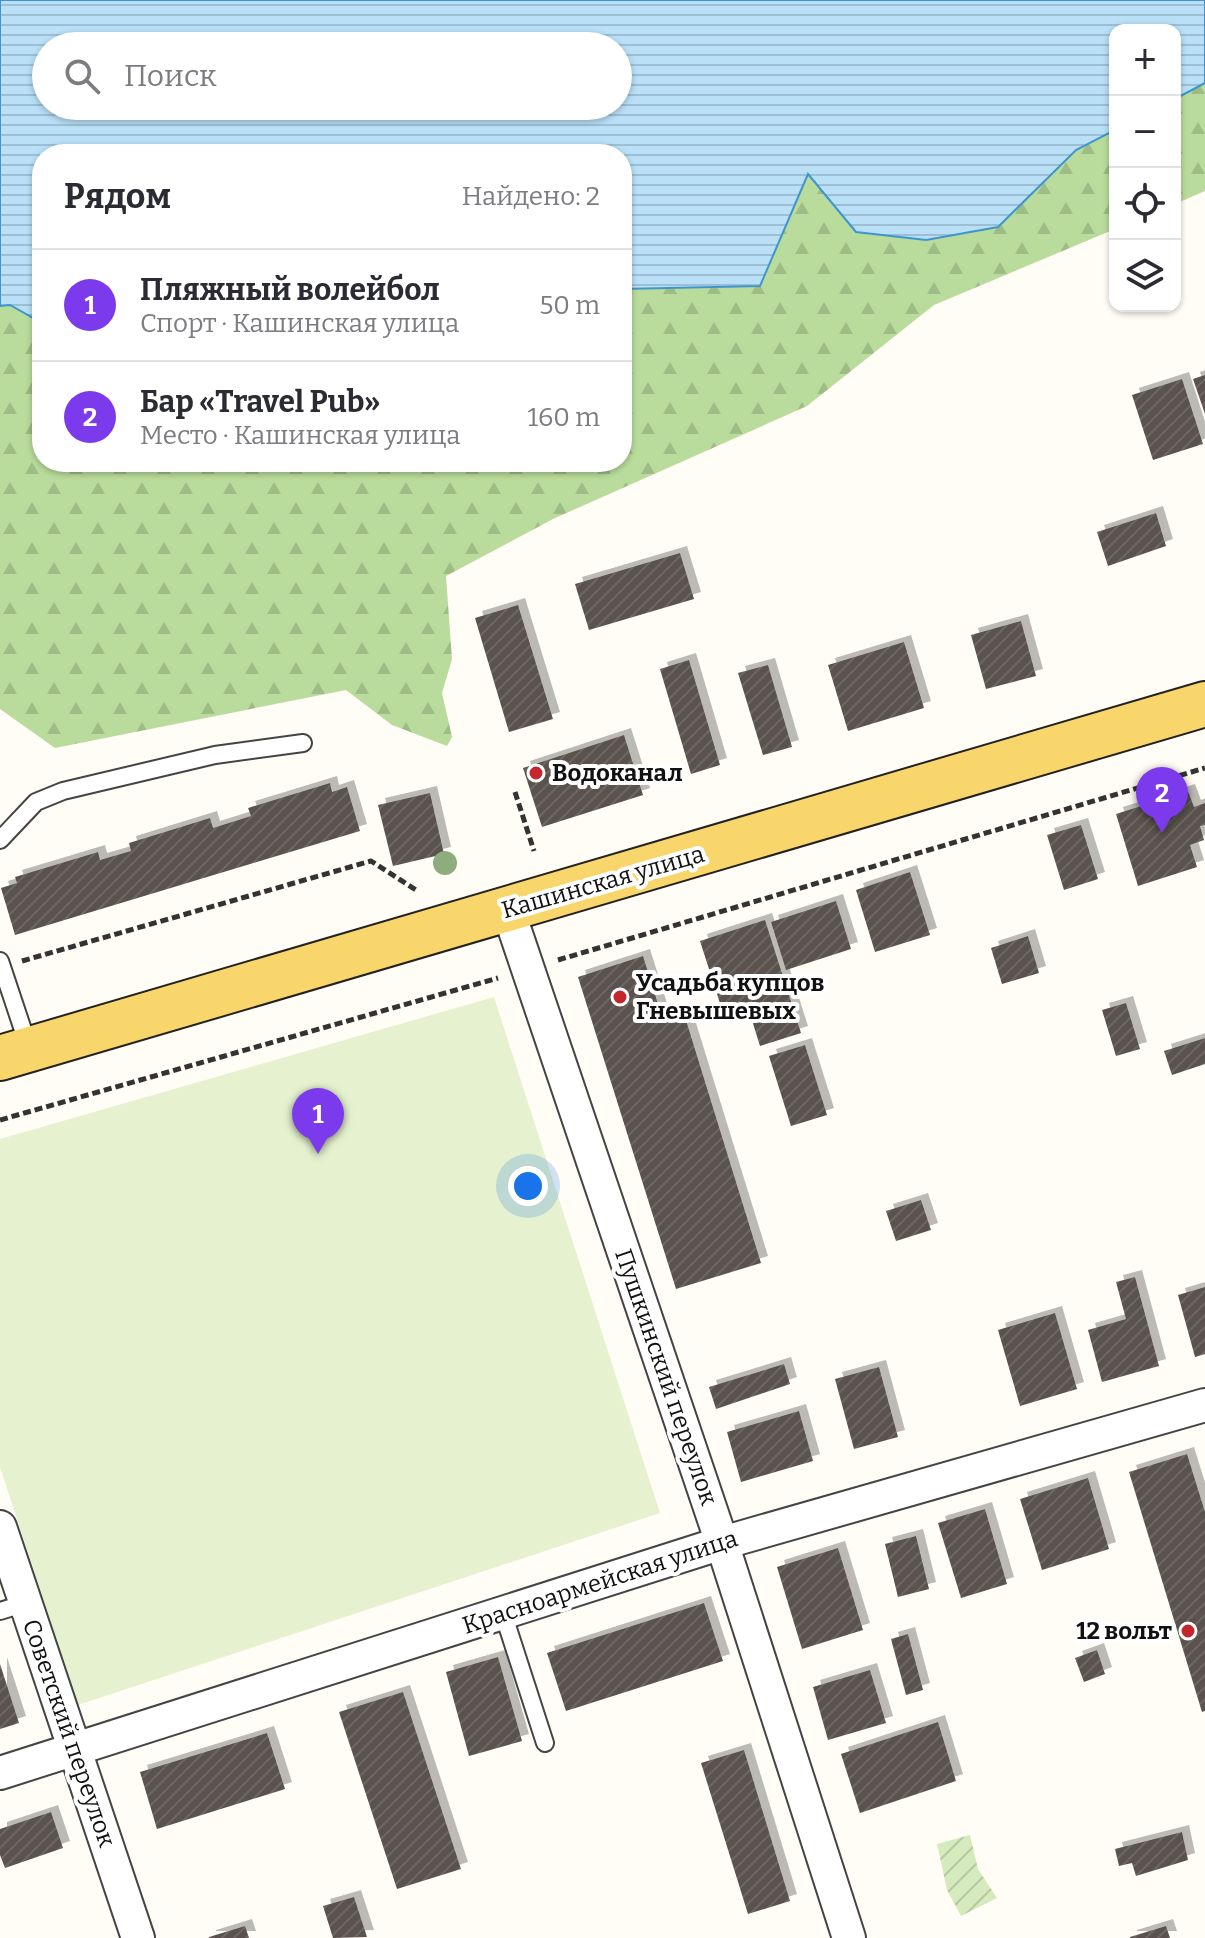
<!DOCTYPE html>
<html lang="ru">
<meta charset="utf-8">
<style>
body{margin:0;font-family:Bitter,serif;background:#f7f7f7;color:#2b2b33}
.controls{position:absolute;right:24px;top:24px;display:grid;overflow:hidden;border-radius:16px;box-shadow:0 2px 6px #0004}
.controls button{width:72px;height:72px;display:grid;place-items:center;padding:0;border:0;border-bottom:2px solid #e1e1e2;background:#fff;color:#2b2b33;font:40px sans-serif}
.you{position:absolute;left:528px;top:1186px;width:28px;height:28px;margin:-20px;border:6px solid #fff;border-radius:50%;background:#1a73e8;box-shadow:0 0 0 12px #1a73e833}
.badge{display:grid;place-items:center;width:52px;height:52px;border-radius:50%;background:#7c3aed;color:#fff;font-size:26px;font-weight:700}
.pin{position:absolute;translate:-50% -66px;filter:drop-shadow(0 2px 4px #0008)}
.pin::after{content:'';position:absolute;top:42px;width:28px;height:24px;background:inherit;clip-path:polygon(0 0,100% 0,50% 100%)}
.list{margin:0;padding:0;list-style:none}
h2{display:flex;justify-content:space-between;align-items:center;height:104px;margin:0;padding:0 32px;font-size:34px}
h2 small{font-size:26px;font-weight:400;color:#7c7c81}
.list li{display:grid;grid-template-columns:52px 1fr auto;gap:24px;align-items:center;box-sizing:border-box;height:112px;padding:0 32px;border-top:2px solid #e1e1e2}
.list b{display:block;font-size:30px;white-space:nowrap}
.list p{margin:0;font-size:26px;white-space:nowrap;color:#7c7c81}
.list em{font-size:26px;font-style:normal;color:#7c7c81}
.icon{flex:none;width:44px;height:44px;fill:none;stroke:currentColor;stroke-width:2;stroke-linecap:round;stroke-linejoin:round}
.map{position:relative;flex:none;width:1205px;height:1938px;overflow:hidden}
.search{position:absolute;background:#fff;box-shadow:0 2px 6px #0004;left:32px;top:32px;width:600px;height:88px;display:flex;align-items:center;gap:20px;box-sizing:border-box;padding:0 28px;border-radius:44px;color:#7c7c81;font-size:30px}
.panel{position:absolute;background:#fff;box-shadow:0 2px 6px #0004;left:32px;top:144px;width:600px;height:328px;border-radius:32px}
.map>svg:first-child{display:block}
</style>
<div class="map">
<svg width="1205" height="1938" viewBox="0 0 1205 1938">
<defs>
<pattern id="forest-firs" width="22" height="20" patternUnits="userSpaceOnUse" patternTransform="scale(2)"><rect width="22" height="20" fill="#b9dc9c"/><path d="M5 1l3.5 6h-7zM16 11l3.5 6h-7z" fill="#9ebc85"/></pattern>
<pattern id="garden-furrows" width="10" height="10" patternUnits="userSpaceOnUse" patternTransform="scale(2)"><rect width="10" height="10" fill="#d5ebbd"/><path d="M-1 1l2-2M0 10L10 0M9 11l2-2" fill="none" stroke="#b6c8a1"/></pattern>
<pattern id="water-rules" width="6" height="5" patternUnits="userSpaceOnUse" patternTransform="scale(2)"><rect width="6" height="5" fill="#b9e0f7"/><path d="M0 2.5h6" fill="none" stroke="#9ebfd3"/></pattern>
<pattern id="building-hatch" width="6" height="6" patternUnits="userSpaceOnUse" patternTransform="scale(2)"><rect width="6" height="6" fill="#5a524d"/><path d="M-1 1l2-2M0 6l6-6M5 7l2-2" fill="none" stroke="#6d6662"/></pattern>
<filter id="shadow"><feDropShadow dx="7" dy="-7" stdDeviation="0" flood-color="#0004"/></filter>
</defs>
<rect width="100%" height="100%" fill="#fffdf5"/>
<g fill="url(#forest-firs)">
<path d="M1205 83V191L1175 204V99Z"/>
<path d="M1115 130V229L934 305 807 406 553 519 446 576 452 659 442 693 452 737 447 746 392 725 346 690 55 748 0 709V306L10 305 42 323V462H622V289L760 286 808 174 998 227 1076 150Z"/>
</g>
<path fill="url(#garden-furrows)" d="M970 1835 978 1869 997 1898 961 1916 947 1890 937 1844Z"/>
<path fill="#e6f2cf" d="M494 997 660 1513 78 1705 0 1467V1139Z"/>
<path fill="url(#water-rules)" stroke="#3f96cf" stroke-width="2" fill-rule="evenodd" d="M0 0H1205V83L1175 99V30H1115V130L1076 150 998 227 926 240 856 232 808 174 760 286 622 289V154H42V323L10 305 0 306ZM46 46H618V106H46Z"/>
<g fill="url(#building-hatch)" filter="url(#shadow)">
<path d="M1205 375V414L1193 379Z"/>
<path d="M1182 379 1203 444 1153 460 1132 395Z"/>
<path d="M1156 513 1166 546 1108 566 1097 532Z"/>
<path d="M680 553 694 599 589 630 575 584Z"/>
<path d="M518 605 553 719 509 732 475 618Z"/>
<path d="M1021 621 1036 676 986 689 971 635Z"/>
<path d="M904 642 924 708 848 731 828 665Z"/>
<path d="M689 660 720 765 691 774 660 669Z"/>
<path d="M768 665 792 747 763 755 738 673Z"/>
<path d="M624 735 643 795 542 827 523 768Z"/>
<path d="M330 783 332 792 347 787 360 831 15 935 1 888 17 883 15 877 98 852 100 860 131 851 129 843 210 818 213 828 251 816 248 808Z"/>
<path d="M1188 791 1194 807 1205 803V825L1200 826 1204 840 1190 845 1197 867 1138 886 1116 814Z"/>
<path d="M430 793 444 854 393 866 378 805Z"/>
<path d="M1081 825 1098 879 1064 890 1047 835Z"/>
<path d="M910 872 930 935 875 952 856 890Z"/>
<path d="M836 901 851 949 786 970 771 922Z"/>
<path d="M765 920 801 1033 760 1046 750 1014 726 1022 700 941Z"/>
<path d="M1028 936 1039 973 1002 984 991 948Z"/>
<path d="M643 956 664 1023 685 1017 761 1263 676 1289 578 977Z"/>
<path d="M1126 1003 1140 1049 1116 1056 1102 1010Z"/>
<path d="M1205 1038V1064L1172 1075 1164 1051Z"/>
<path d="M805 1045 827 1115 791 1126 769 1056Z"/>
<path d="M921 1200 931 1230 896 1241 886 1211Z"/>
<path d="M1135 1277 1159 1366 1102 1382 1088 1330 1126 1319 1116 1282Z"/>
<path d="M1205 1287V1354L1195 1357 1178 1295Z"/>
<path d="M1055 1313 1077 1389 1020 1406 998 1330Z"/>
<path d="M784 1364 790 1384 716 1409 709 1387Z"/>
<path d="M879 1367 898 1437 854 1449 835 1379Z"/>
<path d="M799 1411 813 1461 741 1482 727 1432Z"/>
<path d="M1187 1454 1205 1512V1711L1202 1712 1129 1472Z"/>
<path d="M1088 1478 1109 1549 1042 1570 1020 1499Z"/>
<path d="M985 1509 1007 1584 961 1598 938 1523Z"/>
<path d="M916 1536 929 1589 898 1597 885 1544Z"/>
<path d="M838 1548 863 1630 802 1649 777 1567Z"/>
<path d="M704 1603 723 1661 566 1711 547 1653Z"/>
<path d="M908 1634 923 1690 906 1695 891 1639Z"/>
<path d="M1097 1650 1105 1674 1084 1682 1075 1658Z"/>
<path d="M498 1657 522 1741 469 1756 446 1672Z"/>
<path d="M0 1664 19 1723 0 1729Z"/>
<path d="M870 1670 886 1723 828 1740 813 1687Z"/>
<path d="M403 1692 461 1869 397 1889 339 1712Z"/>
<path d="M938 1722 956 1781 860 1813 841 1754Z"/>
<path d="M267 1733 285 1789 157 1829 140 1772Z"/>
<path d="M744 1750 790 1901 748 1914 701 1763Z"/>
<path d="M51 1812 63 1848 5 1868 0 1855V1829Z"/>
<path d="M1182 1832 1188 1860 1136 1876 1132 1863 1119 1866 1115 1849Z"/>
<path d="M354 1897 367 1937 333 1938 323 1906Z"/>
<path d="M245 1926 249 1938H209V1937Z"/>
<path d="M1166 1926 1170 1938H1130V1937Z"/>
</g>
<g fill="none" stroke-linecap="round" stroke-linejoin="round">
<g stroke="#444" stroke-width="20">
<g id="service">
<path d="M0 840 36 802 63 791 215 755 303 743"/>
<path d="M0 961 29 1048"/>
<path d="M0 1611 26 1603"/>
<path d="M503 1613 545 1743"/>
</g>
</g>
<g stroke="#444" stroke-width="36">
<g id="minor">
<path d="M508 910 722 1543 849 1938"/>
<path d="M0 1527 138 1938"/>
<path d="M0 1773 722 1543 1205 1405"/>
</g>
</g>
<g stroke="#222" stroke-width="48">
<path id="primary" d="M0 1058 1205 704"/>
</g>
<g stroke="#333" stroke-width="5" stroke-dasharray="8 4" stroke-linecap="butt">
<path d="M515 792 534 851"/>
<path d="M558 960 1205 768"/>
<path d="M22 961 371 861 416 890"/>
<path d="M0 1120 498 978"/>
</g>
<use href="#service" stroke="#fff" stroke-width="16"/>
<use href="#minor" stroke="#fff" stroke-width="32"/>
<use href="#primary" stroke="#f9d66b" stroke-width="44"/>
</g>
<circle fill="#8dad7f" cx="445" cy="863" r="12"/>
<g fill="#c4262e" stroke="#fff" stroke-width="3">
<circle cx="536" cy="773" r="8"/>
<circle cx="620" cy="997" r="8"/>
<circle cx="1188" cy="1631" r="8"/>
</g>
<g text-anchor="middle" stroke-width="8" stroke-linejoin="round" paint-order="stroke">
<g font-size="24" font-weight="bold" fill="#111" stroke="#fff" text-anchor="start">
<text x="552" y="781">Водоканал</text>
<text x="636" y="991">Усадьба купцов<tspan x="636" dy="28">Гневышевых</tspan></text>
<text x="1172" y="1639" text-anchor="end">12 вольт</text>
</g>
<g font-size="24" fill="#111" stroke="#fff">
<text transform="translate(603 882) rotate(-16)" y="8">Кашинская улица</text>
<text transform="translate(666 1377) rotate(71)" y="8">Пушкинский переулок</text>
<text transform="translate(600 1582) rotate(-18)" y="8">Красноармейская улица</text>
<text transform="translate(69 1733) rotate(71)" y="8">Советский переулок</text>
</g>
</g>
</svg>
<div class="controls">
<button>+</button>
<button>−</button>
<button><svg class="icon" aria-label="locate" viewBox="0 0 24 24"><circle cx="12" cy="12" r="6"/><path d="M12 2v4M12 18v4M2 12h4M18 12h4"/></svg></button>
<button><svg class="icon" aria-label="layers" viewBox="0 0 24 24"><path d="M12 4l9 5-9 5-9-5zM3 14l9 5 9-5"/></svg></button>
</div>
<div class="you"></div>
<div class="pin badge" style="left:318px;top:1154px">1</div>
<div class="pin badge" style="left:1162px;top:833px">2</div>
<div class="search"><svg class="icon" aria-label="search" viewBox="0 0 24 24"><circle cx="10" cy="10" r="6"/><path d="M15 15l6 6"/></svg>Поиск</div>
<section class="panel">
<h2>Рядом<small>Найдено: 2</small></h2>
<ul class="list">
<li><span class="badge">1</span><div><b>Пляжный волейбол</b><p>Спорт · Кашинская улица</p></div><em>50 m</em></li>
<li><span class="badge">2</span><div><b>Бар «Travel Pub»</b><p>Место · Кашинская улица</p></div><em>160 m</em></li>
</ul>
</section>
</div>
